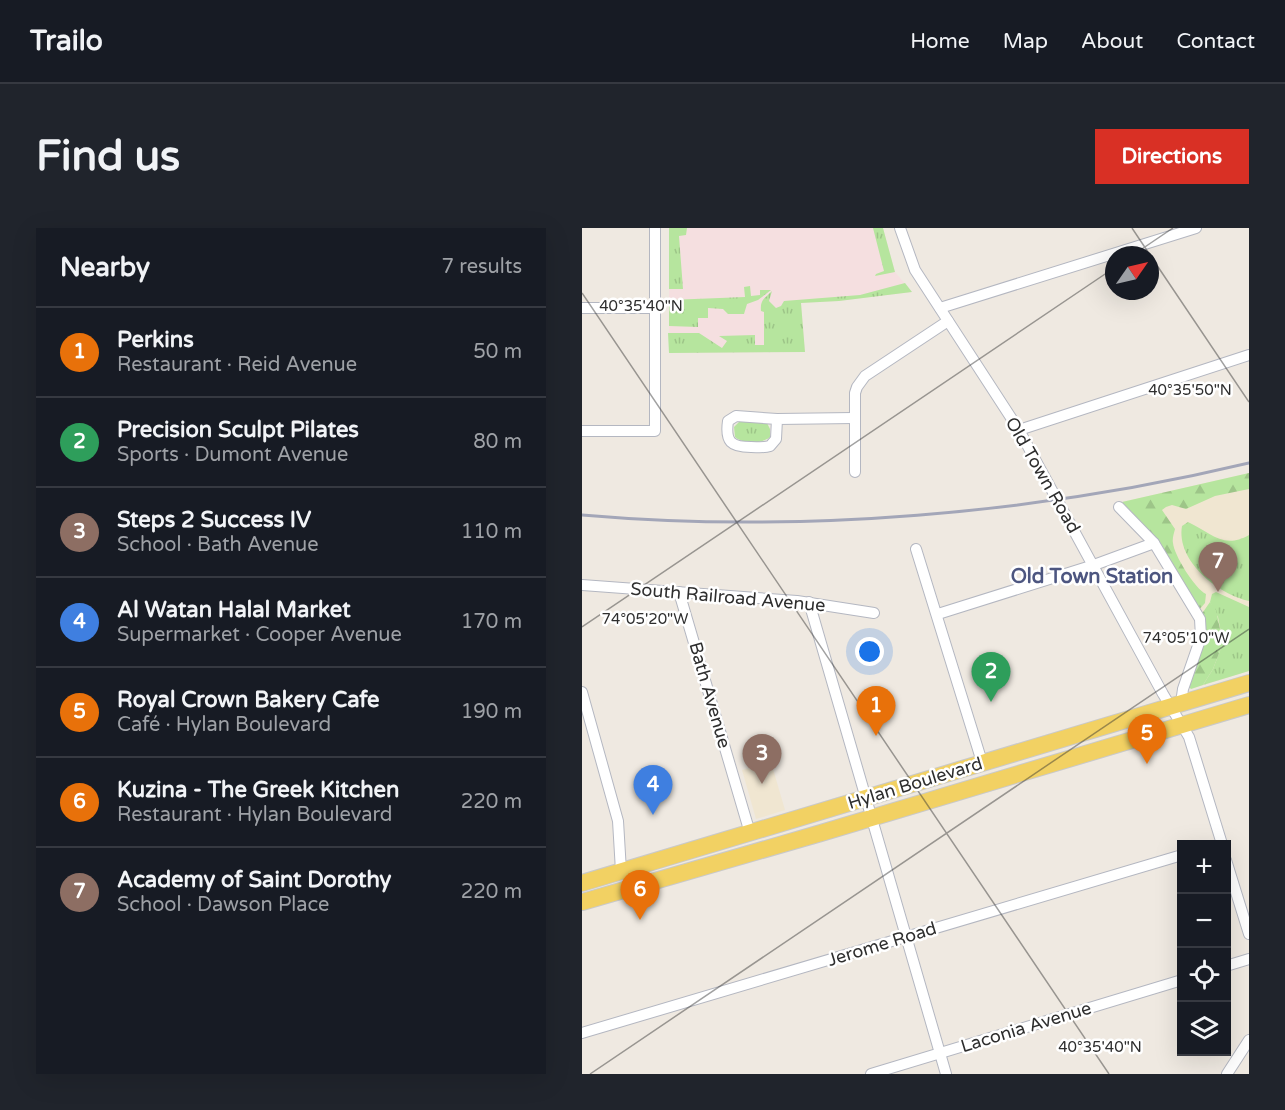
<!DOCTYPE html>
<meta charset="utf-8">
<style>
body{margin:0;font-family:"Varela Round",sans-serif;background:#20242c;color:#f1f3f6}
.controls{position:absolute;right:18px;bottom:18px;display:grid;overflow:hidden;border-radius:0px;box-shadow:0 6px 24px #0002}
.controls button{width:54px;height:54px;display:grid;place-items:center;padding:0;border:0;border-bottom:2px solid #363941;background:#171b24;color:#f1f3f6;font:30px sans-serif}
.compass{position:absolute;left:523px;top:18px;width:54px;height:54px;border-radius:50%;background:#171b24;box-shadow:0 6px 24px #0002;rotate:56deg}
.you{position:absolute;left:288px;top:424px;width:21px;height:21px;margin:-15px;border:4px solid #fff;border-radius:50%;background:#1a73e8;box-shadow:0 0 0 9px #1a73e833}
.badge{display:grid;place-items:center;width:39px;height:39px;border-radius:50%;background:#d93025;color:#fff;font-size:20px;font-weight:700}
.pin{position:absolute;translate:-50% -50px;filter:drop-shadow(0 2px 3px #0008)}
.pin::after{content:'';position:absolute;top:32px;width:21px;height:18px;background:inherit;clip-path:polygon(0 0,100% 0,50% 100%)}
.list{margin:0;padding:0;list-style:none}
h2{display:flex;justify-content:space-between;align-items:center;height:78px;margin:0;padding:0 24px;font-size:26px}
h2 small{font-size:20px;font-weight:400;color:#9ea1a6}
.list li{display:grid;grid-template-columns:39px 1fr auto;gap:18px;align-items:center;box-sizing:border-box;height:90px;padding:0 24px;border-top:2px solid #363941}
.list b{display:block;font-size:22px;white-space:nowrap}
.list p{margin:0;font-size:20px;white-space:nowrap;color:#9ea1a6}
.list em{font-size:20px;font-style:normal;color:#9ea1a6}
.icon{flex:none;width:33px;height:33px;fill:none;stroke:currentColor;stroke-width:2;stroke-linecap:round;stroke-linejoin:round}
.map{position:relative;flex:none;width:667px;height:846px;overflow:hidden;border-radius:0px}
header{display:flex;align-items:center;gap:36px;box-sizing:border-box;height:84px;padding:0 30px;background:#171b24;border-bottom:2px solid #363941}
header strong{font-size:28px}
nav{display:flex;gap:33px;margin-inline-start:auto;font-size:21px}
.intro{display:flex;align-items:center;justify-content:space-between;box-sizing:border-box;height:144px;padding:0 36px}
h1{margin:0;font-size:42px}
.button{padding:15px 27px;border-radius:0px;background:#d93025;color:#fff;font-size:21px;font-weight:700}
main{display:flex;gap:36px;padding:0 36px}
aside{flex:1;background:#171b24;border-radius:0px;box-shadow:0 6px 24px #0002}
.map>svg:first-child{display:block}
</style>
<header>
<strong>Trailo</strong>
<nav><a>Home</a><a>Map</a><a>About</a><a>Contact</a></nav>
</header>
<div class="intro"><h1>Find us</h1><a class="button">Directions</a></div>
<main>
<aside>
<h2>Nearby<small>7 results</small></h2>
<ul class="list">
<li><span class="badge" style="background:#e8710a">1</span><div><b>Perkins</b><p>Restaurant · Reid Avenue</p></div><em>50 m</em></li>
<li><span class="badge" style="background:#2e9e5b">2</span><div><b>Precision Sculpt Pilates</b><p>Sports · Dumont Avenue</p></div><em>80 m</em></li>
<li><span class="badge" style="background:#8d6e63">3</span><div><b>Steps 2 Success IV</b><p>School · Bath Avenue</p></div><em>110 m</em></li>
<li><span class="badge" style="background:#3f7fe0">4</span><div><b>Al Watan Halal Market</b><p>Supermarket · Cooper Avenue</p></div><em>170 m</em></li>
<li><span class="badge" style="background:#e8710a">5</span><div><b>Royal Crown Bakery Cafe</b><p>Café · Hylan Boulevard</p></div><em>190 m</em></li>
<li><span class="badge" style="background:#e8710a">6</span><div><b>Kuzina - The Greek Kitchen</b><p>Restaurant · Hylan Boulevard</p></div><em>220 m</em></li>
<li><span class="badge" style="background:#8d6e63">7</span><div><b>Academy of Saint Dorothy</b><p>School · Dawson Place</p></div><em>220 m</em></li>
</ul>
</aside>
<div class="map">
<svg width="667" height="846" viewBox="0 0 667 846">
<defs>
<pattern id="grass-tufts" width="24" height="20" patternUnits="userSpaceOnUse" patternTransform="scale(1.5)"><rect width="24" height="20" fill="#b6e59e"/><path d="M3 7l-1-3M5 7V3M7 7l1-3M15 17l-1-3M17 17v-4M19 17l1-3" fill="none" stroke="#9dc588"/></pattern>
<pattern id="forest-firs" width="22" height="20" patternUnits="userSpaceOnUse" patternTransform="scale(1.5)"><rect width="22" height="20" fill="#b6e59e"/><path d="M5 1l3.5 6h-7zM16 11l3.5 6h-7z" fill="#9dc588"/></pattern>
</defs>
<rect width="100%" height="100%" fill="#efe9e1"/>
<g fill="#f0e6d1">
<path d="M667 245V443L609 461 605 457 621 419 623 403 577 316 564 299 540 274Z"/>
<path d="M189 534 203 582 174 591 160 542Z"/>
</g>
<path fill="#f5dfe0" d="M87 0H301L313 44 330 64 257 73 219 75 223 124 87 125Z"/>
<g fill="url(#grass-tufts)">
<path d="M87 0H105L104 7 97 8 101 61H87Z"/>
<path d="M291 0H301L313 44 293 48 294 46 302 43Z"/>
<path d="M323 55 330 64 257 73 219 75 223 124 87 125 86 105H117L140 120 145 113 137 108 173 107V117H182V84L179 83C178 72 182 71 190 63L187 73 194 80 199 78 202 73 278 67Z"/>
<path d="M168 58 169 68 178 67V62H189L176 72 165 76 162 86H146L141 81 126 80V90H116V99L87 98V72L163 69 162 59Z"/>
<path d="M158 193 185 195 188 201V209C180 216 161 216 153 209L152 199Z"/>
<path d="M606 294C628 304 641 322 667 307V373C636 366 594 333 600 298Z"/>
<path d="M634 364 667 379V443L621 457 631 441 641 415 636 389 628 374 630 366Z"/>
</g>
<g fill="url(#forest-firs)">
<path d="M667 245V261L633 268 604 281 590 277 584 279 580 282 593 301C592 305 590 311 591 315 592 327 613 361 624 366L623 375 616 383 577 316 564 299 540 274Z"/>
<path d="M628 374 634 382 641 415 631 441 621 457 609 461 605 457C618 428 625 420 619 387Z"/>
</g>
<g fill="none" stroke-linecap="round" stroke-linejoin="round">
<g stroke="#b4b7c1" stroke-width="12">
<g id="minor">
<path d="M318 0 333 42 437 202 581 466 607 509 640 616"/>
<path d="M0 80H73"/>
<path d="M358 80 614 0"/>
<path d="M195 191 194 211 188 218C182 220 176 219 169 219 149 219 143 214 146 193L154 188 195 191 272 190"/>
<path d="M437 202 667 127"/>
<path d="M0 203H73V0"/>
<path d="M273 244V165L275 159 283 148 366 93"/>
<path d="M537 279 572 315 618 391 619 409 601 461 599 475"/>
<path d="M334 321 400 534"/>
<path d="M0 357 215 373 292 385"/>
<path d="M97 364 168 605"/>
<path d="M227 374 364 846"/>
<path d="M356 386 512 337 572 315"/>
<path d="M0 464 36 593 39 643"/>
<path d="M644 632 667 706"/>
<path d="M644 738 667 731"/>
<path d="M0 805 600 627"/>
<path d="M289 846 600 752"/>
<path d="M645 846 667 812"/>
</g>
</g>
<g stroke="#c9c9c9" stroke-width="18">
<g id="primary">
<path d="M0 655 667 455"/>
<path d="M0 674 239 605 667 477"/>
</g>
</g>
<use href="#minor" stroke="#fff" stroke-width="10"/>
<use href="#primary" stroke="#f2d163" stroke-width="16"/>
<path stroke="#a3a6b8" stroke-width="3" d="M0 287C218 306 454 286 667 235"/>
</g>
<path fill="none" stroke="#2e2e2e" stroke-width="1.5" stroke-opacity="0.45" d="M550 0 568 27M551 27 591 0M568 27 667 174M0 65 527 846M0 399 532 40M8 846 667 401"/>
<g text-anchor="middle" stroke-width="5" stroke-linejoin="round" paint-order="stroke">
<g font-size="18" fill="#2e2e2e" stroke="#fff">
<text transform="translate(461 247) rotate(60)" y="6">Old Town Road</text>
<text transform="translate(146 369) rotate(5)" y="6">South Railroad Avenue</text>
<text transform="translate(128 467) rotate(74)" y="6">Bath Avenue</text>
<text transform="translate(333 555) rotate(-17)" y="6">Hylan Boulevard</text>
<text transform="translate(300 716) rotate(-17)" y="6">Jerome Road</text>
<text transform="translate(444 799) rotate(-17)" y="6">Laconia Avenue</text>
</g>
<g font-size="20" font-weight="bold" fill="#4d5680" stroke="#fff">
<text x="510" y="355">Old Town Station</text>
</g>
</g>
<g font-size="15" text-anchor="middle" fill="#2e2e2e" stroke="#fff" stroke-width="5" stroke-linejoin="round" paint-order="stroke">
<text x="59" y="83">40°35'40"N</text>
<text x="608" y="167">40°35'50"N</text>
<text x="63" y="396">74°05'20"W</text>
<text x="604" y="415">74°05'10"W</text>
<text x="518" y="824">40°35'40"N</text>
</g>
</svg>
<div class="controls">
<button>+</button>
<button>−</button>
<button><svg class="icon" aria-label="locate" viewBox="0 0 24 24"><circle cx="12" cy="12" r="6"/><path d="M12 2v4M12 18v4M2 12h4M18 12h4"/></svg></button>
<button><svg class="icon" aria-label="layers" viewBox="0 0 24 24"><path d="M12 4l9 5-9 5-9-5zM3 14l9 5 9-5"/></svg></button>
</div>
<svg class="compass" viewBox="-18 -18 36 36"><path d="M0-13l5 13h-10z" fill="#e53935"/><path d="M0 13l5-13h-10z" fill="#9ea1a6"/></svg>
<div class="you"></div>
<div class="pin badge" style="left:294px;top:508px;background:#e8710a">1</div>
<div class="pin badge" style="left:409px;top:474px;background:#2e9e5b">2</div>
<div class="pin badge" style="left:180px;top:556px;background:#8d6e63">3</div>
<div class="pin badge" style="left:71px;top:587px;background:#3f7fe0">4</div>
<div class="pin badge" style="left:565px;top:536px;background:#e8710a">5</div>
<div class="pin badge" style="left:58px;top:692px;background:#e8710a">6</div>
<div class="pin badge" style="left:636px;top:364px;background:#8d6e63">7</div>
</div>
</main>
